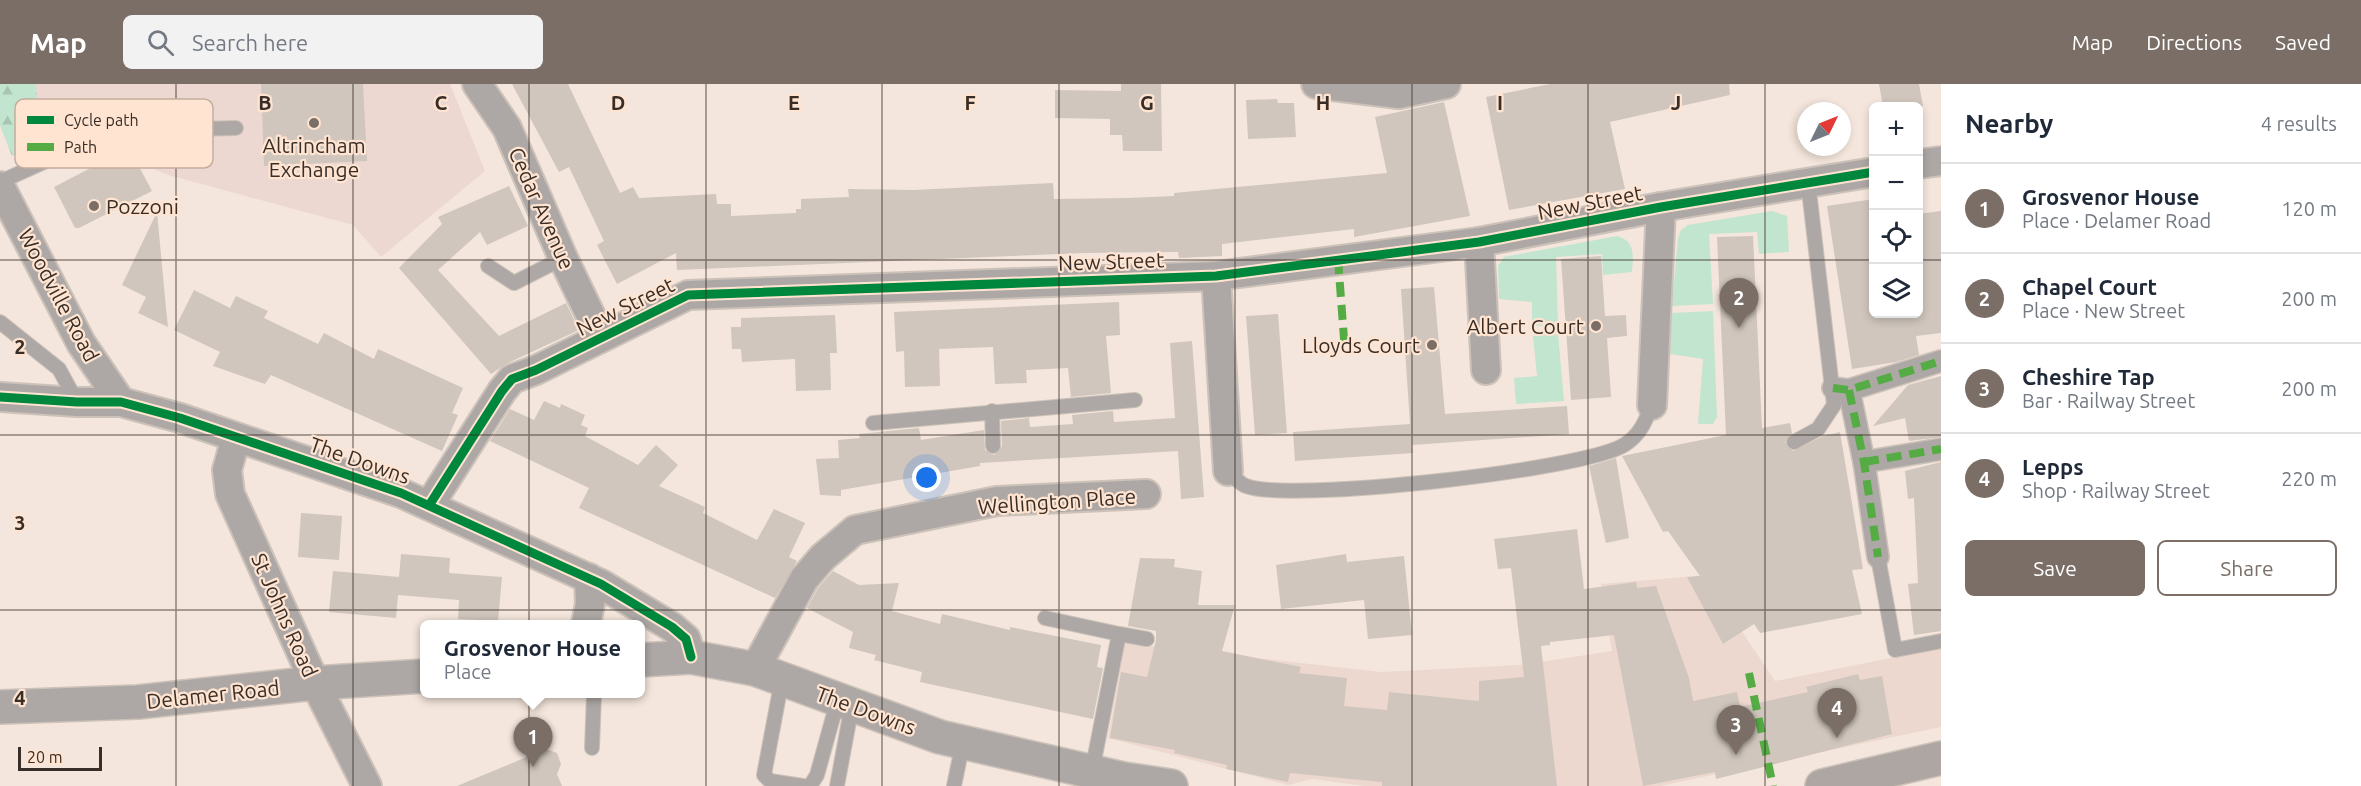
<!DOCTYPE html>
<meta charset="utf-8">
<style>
:root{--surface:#fff;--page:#f2f2f3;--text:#1f2937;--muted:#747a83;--line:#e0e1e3;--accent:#7a6e66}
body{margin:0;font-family:Ubuntu,sans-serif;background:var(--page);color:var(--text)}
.controls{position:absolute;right:18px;top:18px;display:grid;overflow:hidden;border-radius:9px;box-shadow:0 3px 9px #0003}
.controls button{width:54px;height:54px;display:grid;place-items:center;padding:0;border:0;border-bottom:2px solid var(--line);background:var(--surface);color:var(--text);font:30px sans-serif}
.compass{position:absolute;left:1797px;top:18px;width:54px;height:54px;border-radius:50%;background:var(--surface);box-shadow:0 3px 9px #0003;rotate:47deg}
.scale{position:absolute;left:18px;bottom:15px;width:84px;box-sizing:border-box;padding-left:6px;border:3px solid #382e27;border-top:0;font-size:16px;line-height:21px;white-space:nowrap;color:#382e27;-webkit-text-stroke:4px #ffe4d1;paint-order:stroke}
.you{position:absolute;left:927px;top:394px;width:21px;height:21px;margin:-15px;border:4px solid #fff;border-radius:50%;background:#1a73e8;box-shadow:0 0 0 9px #1a73e833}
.badge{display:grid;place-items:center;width:39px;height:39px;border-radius:50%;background:var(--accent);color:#fff;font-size:20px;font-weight:700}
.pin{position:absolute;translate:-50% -50px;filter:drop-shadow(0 2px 3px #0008)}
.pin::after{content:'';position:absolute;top:32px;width:21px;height:18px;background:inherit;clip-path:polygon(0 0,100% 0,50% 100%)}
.popup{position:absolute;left:420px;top:536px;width:225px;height:78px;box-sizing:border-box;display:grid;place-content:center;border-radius:9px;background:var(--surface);filter:drop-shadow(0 2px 4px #0005);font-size:20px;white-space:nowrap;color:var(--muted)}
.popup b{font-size:22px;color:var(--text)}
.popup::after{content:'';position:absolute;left:50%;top:100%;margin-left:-12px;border:12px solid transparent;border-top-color:var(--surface)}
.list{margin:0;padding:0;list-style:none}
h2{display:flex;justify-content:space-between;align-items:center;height:78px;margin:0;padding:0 24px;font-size:26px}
h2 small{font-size:20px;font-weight:400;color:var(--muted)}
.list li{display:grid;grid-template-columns:39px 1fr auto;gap:18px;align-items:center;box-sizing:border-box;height:90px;padding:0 24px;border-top:2px solid var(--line)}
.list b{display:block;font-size:22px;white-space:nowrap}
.list p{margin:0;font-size:20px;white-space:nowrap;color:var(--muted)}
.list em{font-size:20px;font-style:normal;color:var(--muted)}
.actions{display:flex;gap:12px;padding:18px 24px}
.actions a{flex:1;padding:14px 0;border:2px solid var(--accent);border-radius:9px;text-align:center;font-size:21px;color:var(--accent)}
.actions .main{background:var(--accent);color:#fff}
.icon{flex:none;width:33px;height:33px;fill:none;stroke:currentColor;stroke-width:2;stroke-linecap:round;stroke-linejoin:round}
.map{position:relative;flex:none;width:1941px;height:702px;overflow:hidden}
header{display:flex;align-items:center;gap:36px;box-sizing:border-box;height:84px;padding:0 30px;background:var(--accent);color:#fff}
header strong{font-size:28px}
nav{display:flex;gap:33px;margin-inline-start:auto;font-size:21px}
.search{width:420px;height:54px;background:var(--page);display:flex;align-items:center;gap:15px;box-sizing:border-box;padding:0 21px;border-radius:9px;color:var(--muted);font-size:22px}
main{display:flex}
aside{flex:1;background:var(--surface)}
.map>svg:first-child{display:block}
.commercial{fill:#ecd8ce}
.industrial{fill:#ecd8d1}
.green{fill:#c1e5ce}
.forest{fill:url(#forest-firs)}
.building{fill:#d0c6bd}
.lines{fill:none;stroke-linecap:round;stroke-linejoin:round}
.service-casing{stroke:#cdc2b9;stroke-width:16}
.pedestrian-casing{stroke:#cdc2b9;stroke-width:24}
.minor-casing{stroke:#cdc2b9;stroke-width:32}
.tertiary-casing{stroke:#cdc2b9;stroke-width:36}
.secondary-casing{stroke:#cdc2b9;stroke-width:36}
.service{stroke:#ada8a6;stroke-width:14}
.pedestrian{stroke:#ada8a6;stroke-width:21}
.minor{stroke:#ada8a6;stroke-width:28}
.tertiary{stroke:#ada8a6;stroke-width:33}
.secondary{stroke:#aea6a2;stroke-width:33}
.quiet{stroke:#55ab44;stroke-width:8;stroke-dasharray:15 8;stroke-linecap:butt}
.cycleway-casing{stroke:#ffe4d1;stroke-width:13}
.cycleway{stroke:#00873e;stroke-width:9}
.grid{fill:none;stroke:#382e27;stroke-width:1.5;stroke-opacity:0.55}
.poi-dot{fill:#7a6e66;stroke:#ffe4d1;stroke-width:2}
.labels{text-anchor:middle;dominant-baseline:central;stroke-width:4.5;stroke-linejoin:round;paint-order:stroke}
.poi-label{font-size:21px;fill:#382e27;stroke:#ffe4d1;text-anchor:end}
.street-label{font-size:21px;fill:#382e27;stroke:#ffe4d1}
.key{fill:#ffe4d1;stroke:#c3ad9e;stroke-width:1.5}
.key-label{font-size:16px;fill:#382e27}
.grid-label{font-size:20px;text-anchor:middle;font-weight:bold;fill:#382e27;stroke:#ffe4d1;stroke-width:4.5;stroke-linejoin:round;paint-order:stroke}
</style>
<header>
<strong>Map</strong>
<div class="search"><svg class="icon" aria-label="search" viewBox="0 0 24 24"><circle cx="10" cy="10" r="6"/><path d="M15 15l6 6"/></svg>Search here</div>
<nav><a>Map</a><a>Directions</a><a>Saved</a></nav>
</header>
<main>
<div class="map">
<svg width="1941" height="702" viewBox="0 0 1941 702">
<defs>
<pattern id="forest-firs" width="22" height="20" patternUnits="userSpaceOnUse" patternTransform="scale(1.5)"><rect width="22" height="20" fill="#c1e5ce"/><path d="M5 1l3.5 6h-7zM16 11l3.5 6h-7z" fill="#a7c5b1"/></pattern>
</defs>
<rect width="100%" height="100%" fill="#f4e6dc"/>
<polygon class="commercial" points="1708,491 1713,504 1775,597 1941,564 1941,643 1660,702 1365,702 1313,695 1288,701 1108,654 1125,559 1381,588 1520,581 1612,567 1601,500"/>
<polygon class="industrial" points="0,0 450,0 485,87 381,173 353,141 168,91 142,80 137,26 106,27 12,72 0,41"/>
<g class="green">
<polygon points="1772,127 1787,132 1789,168 1759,170 1757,148 1709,150 1713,220 1672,222 1678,154 1681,146 1688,141"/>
<path d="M1617,152c19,5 16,21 15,36l-29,3 -1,-21 -46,3 2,68 -26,1v-24l-33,-3 -1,-33 6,-9z"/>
<polygon points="1713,227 1717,333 1713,340 1698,340 1703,275 1670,270 1671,229"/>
<polygon points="1558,250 1564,317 1516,320 1514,294 1537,292 1533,252"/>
</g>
<polygon class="forest" points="0,0 36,0 37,22 57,51 12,72 0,41"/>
<g class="building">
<polygon points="261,0 363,0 367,77 264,82"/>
<polygon points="512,0 568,0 620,109 633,103 639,114 716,110 717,120 731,120 731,132 796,129 796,125 801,125 801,115 849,113 848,105 914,106 1053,99 1054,115 1128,114 1174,112 1174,109 1387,89 1375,33 1444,18 1470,132 1354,153 1354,145 1222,160 1222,172 1179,174 1178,168 1084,169 677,186 676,169 617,200 597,161 604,157 569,83 559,88"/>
<polygon points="1121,0 1161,0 1162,67 1123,67 1122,51 1110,51 1110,35 1055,34 1055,6 1121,7"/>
<polygon points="1550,0 1729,0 1730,11 1610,38 1625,105 1509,126 1486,13"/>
<polygon points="1879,0 1919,0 1923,22 1883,22"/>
<polygon points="1277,15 1278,19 1294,19 1296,53 1248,55 1246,16"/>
<polygon points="129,64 152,107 79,144 75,144 54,103"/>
<polygon points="509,102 528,142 487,161 480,148 438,186 499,252 566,219 579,246 506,280 491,290 399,184 442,140 438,133"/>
<polygon points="1874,115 1874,230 1918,230 1918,130 1941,127 1941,249 1916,252 1919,271 1896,278 1852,285 1827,122"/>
<polygon points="157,128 166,224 168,243 138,229 146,213 122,201"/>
<polygon points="1753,152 1762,344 1790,339 1792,349 1785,358 1793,367 1823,352 1840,348 1863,485 1852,486 1862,530 1760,549 1754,540 1723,560 1687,493 1700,492 1668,447 1663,448 1622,372 1726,351 1717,153"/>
<polygon points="1601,172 1605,232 1626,231 1627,252 1607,254 1611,313 1571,316 1561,175"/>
<polygon points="1434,203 1445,330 1567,322 1569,350 1412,361 1413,369 1295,377 1293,348 1410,340 1401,205"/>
<polygon points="194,206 230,224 236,212 268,227 264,234 318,260 324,249 374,275 378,265 463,304 452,329 458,331 442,367 271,291 265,300 213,282 220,268 174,246"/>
<polygon points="1119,218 1120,251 1106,252 1111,309 1071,313 1068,284 1026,286 1027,299 995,300 993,263 939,265 940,302 905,303 904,267 896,268 894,228"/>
<polygon points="1278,230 1287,349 1255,351 1246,232"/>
<polygon points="835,231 837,269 830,269 831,306 796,307 795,275 742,278 741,265 732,265 731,243 741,243 741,234"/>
<polygon points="1192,257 1204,413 1181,415 1178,367 980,379 980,382 841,406 841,412 820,411 816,375 839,374 838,356 860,354 859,350 919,344 921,356 984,346 985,366 994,371 1002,362 1001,337 1029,334 1030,343 1073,340 1072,331 1113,327 1114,338 1175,334 1170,259"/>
<polygon points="1941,292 1941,353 1909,357 1905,334 1873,342 1908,301"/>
<polygon points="544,317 560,324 561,320 585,331 581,341 588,344 585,352 638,381 656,361 678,381 659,402 705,423 703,429 757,456 774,425 805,439 789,473 797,477 775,514 579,424 589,404 490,357 510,325 534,336"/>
<polygon points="1616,374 1629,454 1606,459 1589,382"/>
<polygon points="1941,378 1941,547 1914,551 1908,500 1918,499 1914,414 1908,415 1905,387"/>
<polygon points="301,429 342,432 339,476 298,473"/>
<polygon points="1577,445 1584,505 1636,498 1637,504 1656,502 1689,594 1693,617 1737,608 1740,623 1808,608 1806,603 1858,590 1860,596 1882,592 1892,650 1716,695 1715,688 1643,702 1614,551 1550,558 1550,561 1541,562 1557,702 1382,702 1382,698 1290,689 1288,698 1226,685 1227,681 1174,669 1175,666 1110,654 1121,588 1147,593 1156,556 1156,547 1128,542 1140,474 1175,475 1174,483 1202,487 1198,521 1235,521 1222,567 1301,583 1299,589 1347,594 1344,622 1387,626 1389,608 1479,617 1479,597 1524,593 1511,484 1498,485 1494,455"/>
<polygon points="401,470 450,474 449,489 502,493 498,537 458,535 459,516 398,511 396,534 329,528 333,487 399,493"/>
<polygon points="1346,470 1347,478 1404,472 1412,551 1368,555 1364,516 1281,525 1276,481"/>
<polygon points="833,487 859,501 899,499 892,527 940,540 942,530 1010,546 1010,543 1101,561 1097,583 1103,584 1093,635 920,598 922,588 874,576 876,571 849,564 853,548 807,524 818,504"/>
<polygon points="546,665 557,669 561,680 557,690 562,702 457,702"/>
</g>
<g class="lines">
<defs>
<g id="service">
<polyline points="0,98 112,47 236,44"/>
<polyline points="488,182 514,199 563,174"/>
<polyline points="0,238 59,285 77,318"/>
<polyline points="992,327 993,362"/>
<polyline points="873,339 1135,316"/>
<polyline points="1794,358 1818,345 1834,321 1808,98"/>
<path d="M1228,387c5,5 12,13 18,15 43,17 338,-16 378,-41 16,-10 21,-23 28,-40"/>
<polyline points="1878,473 1895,566 1941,557"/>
<polyline points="1045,534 1119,550 1092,687"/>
<polyline points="1119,550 1147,555"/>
<polyline points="782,595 764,691 770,697 803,702"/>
<polyline points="592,664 594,610"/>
<polyline points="810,702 817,691 838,615"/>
<polyline points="837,702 852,621"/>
<polyline points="954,702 963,658"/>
</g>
<g id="pedestrian">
<polyline points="1833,304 1849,306 1941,277"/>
<polyline points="1849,306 1864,378 1878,473"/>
<polyline points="1864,378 1941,365"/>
</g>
<g id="minor">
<polyline points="477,0 507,44 563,174 601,253"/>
<polyline points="1316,0 1399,10 1446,0"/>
<polyline points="1918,80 1941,77"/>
<polyline points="0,102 81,259 121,318"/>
<polyline points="1479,158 1486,286"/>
<polyline points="1216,192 1228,387"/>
<polyline points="0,313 77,318 121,318 180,334 401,409 601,500 672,543 686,555 691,573"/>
<polyline points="1652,321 1661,123"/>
<polyline points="236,354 227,386 230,410 315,599 367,702"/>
<polyline points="430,420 502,307 512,295 536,286 688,211 1216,192 1479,158 1661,123 1874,88"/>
<polyline points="586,540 590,520 589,494"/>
<polyline points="755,585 804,495 823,473 855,446 997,417 1146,410"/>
</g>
<g id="tertiary">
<polyline points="641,576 691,573 755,585 940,653 1124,695 1171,702"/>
<polyline points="0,623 138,618 315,599 425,592"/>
</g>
<polyline id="secondary" points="1822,702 1941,674"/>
</defs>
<use href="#service" class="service-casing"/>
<use href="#pedestrian" class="pedestrian-casing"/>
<use href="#minor" class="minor-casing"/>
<use href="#tertiary" class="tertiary-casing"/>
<use href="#secondary" class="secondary-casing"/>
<use href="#service" class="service"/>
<use href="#pedestrian" class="pedestrian"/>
<use href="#minor" class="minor"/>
<use href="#tertiary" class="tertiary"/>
<use href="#secondary" class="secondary"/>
<g class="quiet">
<polyline points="1338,175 1345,268"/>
<polyline points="1833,304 1849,306 1941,277"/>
<polyline points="1849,306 1864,378 1878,473"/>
<polyline points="1864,378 1941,365"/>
<polyline points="1749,589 1773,702"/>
</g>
<defs>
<g id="cycleway">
<polyline points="0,313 77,318 121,318 180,334 401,409 601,500 672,543 686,555 691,573"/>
<polyline points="430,420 502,307 512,295 536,286 688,211 1216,192 1479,158 1661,123 1874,88"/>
</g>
</defs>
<use href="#cycleway" class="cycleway-casing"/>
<use href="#cycleway" class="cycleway"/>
</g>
<path class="grid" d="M176,0v702M353,0v702M529,0v702M706,0v702M882,0v702M1059,0v702M1235,0v702M1412,0v702M1588,0v702M1765,0v702M0,176h1874M1918,176h23M0,351h1941M0,526h1941"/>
<g class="poi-dot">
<circle cx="314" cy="39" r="6"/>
<circle cx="94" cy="122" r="6"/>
<circle cx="1596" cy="242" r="6"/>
<circle cx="1432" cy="261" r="6"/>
</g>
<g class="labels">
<g class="poi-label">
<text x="314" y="61" text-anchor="middle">Altrincham<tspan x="314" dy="24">Exchange</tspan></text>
<text x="106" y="122" text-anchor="start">Pozzoni</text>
<text x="1584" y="242">Albert Court</text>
<text x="1420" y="261">Lloyds Court</text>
</g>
<g class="street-label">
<text transform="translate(1590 118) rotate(-11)">New Street</text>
<text transform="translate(542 124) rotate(66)">Cedar Avenue</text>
<text transform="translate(1111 177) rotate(-2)">New Street</text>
<text transform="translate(59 211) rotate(62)">Woodville Road</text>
<text transform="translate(625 222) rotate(-26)">New Street</text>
<text transform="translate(360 376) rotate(19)">The Downs</text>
<text transform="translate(1057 417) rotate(-4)">Wellington Place</text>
<text transform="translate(285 531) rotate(66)">St Johns Road</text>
<text transform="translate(213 610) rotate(-6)">Delamer Road</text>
<text transform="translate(866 626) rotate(20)">The Downs</text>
</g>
</g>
<rect x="15" y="15" width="198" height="69" rx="9" class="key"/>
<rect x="27" y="32" width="27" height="8" fill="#00873e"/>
<rect x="27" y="59" width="27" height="8" fill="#55ab44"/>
<g class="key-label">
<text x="64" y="42">Cycle path</text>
<text x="64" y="69">Path</text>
</g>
<g class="grid-label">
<text x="265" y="26">B</text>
<text x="441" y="26">C</text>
<text x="618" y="26">D</text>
<text x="794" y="26">E</text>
<text x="970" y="26">F</text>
<text x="1147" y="26">G</text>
<text x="1323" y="26">H</text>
<text x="1500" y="26">I</text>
<text x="1676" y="26">J</text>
<text x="20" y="270">2</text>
<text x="20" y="446">3</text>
<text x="20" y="621">4</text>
</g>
</svg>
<div class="controls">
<button>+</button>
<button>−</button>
<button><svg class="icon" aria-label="locate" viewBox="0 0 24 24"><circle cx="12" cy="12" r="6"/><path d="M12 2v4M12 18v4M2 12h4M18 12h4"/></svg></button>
<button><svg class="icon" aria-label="layers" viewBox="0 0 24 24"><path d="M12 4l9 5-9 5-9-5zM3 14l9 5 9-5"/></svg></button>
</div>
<svg class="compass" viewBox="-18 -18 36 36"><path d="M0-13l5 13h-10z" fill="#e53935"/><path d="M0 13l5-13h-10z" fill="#747a83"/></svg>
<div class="scale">20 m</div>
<div class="you"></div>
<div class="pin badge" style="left:533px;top:683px">1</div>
<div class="popup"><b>Grosvenor House</b>Place</div>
<div class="pin badge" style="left:1739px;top:244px">2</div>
<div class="pin badge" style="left:1736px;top:671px">3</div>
<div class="pin badge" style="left:1837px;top:654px">4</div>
</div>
<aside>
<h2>Nearby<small>4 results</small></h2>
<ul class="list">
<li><span class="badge">1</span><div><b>Grosvenor House</b><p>Place · Delamer Road</p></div><em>120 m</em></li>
<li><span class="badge">2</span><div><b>Chapel Court</b><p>Place · New Street</p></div><em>200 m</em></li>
<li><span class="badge">3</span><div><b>Cheshire Tap</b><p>Bar · Railway Street</p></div><em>200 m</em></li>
<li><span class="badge">4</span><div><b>Lepps</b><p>Shop · Railway Street</p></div><em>220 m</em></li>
</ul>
<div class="actions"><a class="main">Save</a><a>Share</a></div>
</aside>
</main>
